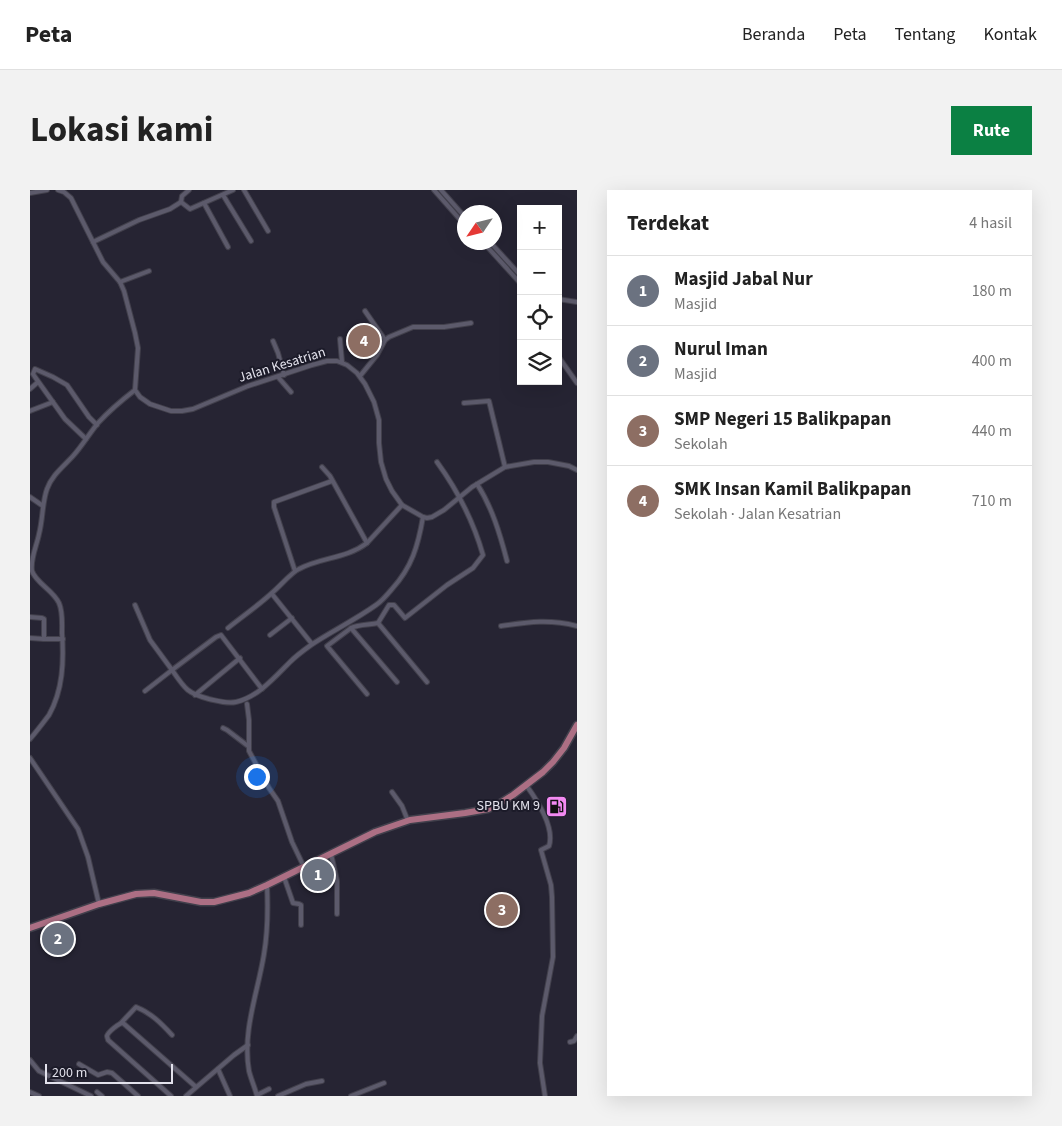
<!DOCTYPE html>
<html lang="id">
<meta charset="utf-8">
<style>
:root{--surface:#fff;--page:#f2f2f2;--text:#222;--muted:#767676;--line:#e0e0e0;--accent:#0b8043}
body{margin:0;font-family:"Source Sans 3",sans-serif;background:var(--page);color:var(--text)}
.controls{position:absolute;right:15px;top:15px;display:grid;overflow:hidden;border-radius:0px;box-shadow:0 5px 20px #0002}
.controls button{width:45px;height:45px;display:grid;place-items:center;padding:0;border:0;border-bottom:1px solid var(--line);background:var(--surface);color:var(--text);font:25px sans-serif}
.compass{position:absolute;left:427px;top:15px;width:45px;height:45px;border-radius:50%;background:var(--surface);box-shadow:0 5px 20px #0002;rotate:235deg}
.scale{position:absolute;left:15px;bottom:12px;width:128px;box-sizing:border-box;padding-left:5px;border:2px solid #e3e2ec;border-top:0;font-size:14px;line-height:18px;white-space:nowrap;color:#e3e2ec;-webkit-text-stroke:4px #1c1b29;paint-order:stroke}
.you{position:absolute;left:226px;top:586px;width:18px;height:18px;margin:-12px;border:4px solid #fff;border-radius:50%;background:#1a73e8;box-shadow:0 0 0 8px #1a73e833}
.badge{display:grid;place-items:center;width:32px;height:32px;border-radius:50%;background:var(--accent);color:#fff;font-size:16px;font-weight:700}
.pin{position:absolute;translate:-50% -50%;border:2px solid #fff;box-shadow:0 1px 5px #0006}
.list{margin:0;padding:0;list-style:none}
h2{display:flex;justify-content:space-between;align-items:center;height:65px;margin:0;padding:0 20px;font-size:21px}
h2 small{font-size:16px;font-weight:400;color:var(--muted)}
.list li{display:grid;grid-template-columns:32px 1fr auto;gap:15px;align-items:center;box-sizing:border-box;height:70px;padding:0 20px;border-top:1px solid var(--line)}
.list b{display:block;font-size:19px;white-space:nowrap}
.list p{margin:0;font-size:16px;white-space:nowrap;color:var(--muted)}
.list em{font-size:16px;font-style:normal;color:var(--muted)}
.icon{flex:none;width:28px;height:28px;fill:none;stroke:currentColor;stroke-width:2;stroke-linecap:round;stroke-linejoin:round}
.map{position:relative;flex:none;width:547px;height:906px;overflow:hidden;border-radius:0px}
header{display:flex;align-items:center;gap:30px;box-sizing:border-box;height:70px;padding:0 25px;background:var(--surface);border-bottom:1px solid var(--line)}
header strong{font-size:24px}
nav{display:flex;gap:28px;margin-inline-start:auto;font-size:18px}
.intro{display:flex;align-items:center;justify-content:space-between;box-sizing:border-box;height:120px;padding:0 30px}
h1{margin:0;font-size:35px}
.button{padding:12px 22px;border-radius:0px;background:var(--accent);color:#fff;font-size:18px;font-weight:700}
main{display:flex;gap:30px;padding:0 30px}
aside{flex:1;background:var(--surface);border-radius:0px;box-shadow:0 5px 20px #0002}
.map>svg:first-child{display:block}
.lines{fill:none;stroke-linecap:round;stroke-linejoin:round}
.minor-casing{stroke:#42404c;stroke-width:6}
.trunk-casing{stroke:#42404c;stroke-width:9}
.minor{stroke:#5c5a6b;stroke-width:4}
.trunk{stroke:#ac6f84;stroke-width:6}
.labels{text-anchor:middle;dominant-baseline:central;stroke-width:4;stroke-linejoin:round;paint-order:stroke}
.street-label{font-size:14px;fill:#e3e2ec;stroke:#1c1b29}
.poi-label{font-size:14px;fill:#e3e2ec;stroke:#1c1b29;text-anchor:end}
</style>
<header>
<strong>Peta</strong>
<nav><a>Beranda</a><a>Peta</a><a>Tentang</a><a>Kontak</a></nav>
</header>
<div class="intro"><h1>Lokasi kami</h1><a class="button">Rute</a></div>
<main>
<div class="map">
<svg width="547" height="906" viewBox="0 0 547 906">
<rect width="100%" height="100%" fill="#262433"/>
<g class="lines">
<defs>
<g id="minor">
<polyline points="28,0 34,2 41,8 73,72 90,92 94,101 105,143 108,158 105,200 110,207 120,214 141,221 152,221 163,219 218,196 282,175 297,171 307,171 317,175 327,183 335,194 344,212 349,230 349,253 351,272 356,289 362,301 372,315 393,327 397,328 402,327 414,320 442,297 475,277 504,272 518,272 539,276 547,280"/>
<polyline points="214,0 238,41"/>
<polyline points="404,0 434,34"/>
<polyline points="411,0 434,26"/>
<polyline points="0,3 17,0"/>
<polyline points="193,5 221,51"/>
<polyline points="151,12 152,6 159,0"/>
<polyline points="174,13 198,57"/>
<polyline points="63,52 109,30 140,19 151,12 160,19 203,0"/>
<polyline points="453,52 491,94"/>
<polyline points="460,52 491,86"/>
<polyline points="90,92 119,81"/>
<polyline points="528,109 547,112"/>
<polyline points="310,149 312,172"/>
<polyline points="355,150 359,147 383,137 414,137 441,133"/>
<polyline points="243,151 248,163 254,185"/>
<polyline points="528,166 547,193"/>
<polyline points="330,186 347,165 355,150 335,121"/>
<polyline points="248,187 261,202"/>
<polyline points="0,199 8,192"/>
<polyline points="434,213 459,211 475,277"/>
<polyline points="0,221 23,212"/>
<polyline points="56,249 35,229 5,187 3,184 5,179 23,187 37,195 59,227 67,235"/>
<polyline points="292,277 300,286 337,353"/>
<path d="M447,294c15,23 23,50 30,77"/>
<polyline points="0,307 13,316"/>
<polyline points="265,381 244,317 244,312 302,291"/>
<polyline points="242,404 282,454"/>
<polyline points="105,415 120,450 142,480 115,501"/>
<polyline points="0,427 12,428 14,429 14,449 33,449"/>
<polyline points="348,433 397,492"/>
<path d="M471,436c28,-4 48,-7 76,0"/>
<path d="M198,438c15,-12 31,-23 45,-36 7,-6 19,-20 26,-23 22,-12 47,-10 68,-26l35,-38"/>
<polyline points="321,438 297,456 337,504"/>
<polyline points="240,445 262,428"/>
<polyline points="0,448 14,449"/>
<path d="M367,492l-46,-54c8,-4 18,-3 27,-5l11,-18h5l11,13 42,-33 26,-17 10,-13c-10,-35 -25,-64 -46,-93"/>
<path d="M232,499l-41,-54 -5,2 -44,33c13,19 15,23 37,29 9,2 18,5 27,3 22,-5 39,-25 54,-40 6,-6 14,-12 21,-17 21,-14 44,-25 65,-40 6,-4 11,-10 16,-16 20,-22 26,-43 31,-72"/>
<polyline points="165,505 210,468"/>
<polyline points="217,514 219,530 219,561 239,598 248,611 262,652 274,677"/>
<polyline points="193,538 197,540 218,556"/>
<path d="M0,549c7,-8 13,-16 19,-24 14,-25 15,-54 13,-82 0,-10 1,-21 -3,-30 -6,-13 -23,-20 -27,-32 -2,-12 5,-26 7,-37 4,-15 3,-31 8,-45 5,-14 16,-22 26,-33 9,-10 16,-22 25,-33 11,-12 24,-23 37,-33"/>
<polyline points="0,568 48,639 58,667 69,714"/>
<path d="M496,595c11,15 29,42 23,61l-8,4 10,35 1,12 1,60 -11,59 -2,47 5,33"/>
<polyline points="362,602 372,616 378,631"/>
<polyline points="301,664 307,691 307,724"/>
<polyline points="254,687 263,713 269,714 271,715 271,735"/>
<path d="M91,833l15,-16c15,6 25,16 36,28"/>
<polyline points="540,852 544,851 547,846"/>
<polyline points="0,870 9,881 61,906"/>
<polyline points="49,874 68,885 77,882 82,883 108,906"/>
<polyline points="188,879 200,906"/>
<polyline points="0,902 9,906"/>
<polyline points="67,902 72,906"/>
<polyline points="227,905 239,899"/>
<path d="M141,906l-63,-56c0,-1 -1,-3 -1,-4 1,-4 12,-13 16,-13l73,64"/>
<polyline points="156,906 204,865 218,855"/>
<path d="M227,906c-2,-8 -6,-17 -8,-25 -7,-40 9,-79 15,-117 4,-23 4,-46 3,-69"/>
<polyline points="248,906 276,894 292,891"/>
<polyline points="321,906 354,893"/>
</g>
<polyline id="trunk" points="0,738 69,714 106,704 124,703 171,712 184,712 219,703 237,695 345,642 380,630 435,623 458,619 467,615 483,605 513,582 523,572 534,558 547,535"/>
</defs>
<use href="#minor" class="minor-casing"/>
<use href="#trunk" class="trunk-casing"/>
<use href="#minor" class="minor"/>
<use href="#trunk" class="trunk"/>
</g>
<defs>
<symbol id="fuel-square" viewBox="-11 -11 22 22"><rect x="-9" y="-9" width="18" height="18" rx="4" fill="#f38af2" stroke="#1c1b29"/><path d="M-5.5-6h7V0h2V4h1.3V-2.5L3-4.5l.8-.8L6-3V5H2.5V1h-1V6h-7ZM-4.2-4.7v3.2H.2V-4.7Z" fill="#111"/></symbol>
</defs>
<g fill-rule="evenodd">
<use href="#fuel-square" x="514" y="604" width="25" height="25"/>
</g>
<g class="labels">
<g class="street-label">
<text transform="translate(252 175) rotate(-17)">Jalan Kesatrian</text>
</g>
<g class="poi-label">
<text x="510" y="616">SPBU KM 9</text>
</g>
</g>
</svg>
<div class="controls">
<button>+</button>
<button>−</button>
<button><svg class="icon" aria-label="locate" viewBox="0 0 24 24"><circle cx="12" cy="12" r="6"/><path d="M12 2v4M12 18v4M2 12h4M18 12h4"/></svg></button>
<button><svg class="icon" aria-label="layers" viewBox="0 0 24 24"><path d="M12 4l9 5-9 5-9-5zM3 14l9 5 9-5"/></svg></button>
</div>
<svg class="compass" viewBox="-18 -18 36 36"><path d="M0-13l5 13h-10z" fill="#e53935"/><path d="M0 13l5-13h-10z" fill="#767676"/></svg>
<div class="scale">200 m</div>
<div class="you"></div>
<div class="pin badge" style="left:288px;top:685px;background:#6b7280">1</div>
<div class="pin badge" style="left:28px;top:749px;background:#6b7280">2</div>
<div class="pin badge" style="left:472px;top:720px;background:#8d6e63">3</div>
<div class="pin badge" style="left:334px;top:151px;background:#8d6e63">4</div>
</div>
<aside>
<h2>Terdekat<small>4 hasil</small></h2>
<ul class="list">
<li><span class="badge" style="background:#6b7280">1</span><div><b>Masjid Jabal Nur</b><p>Masjid</p></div><em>180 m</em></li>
<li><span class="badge" style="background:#6b7280">2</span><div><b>Nurul Iman</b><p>Masjid</p></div><em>400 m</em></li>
<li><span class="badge" style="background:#8d6e63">3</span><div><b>SMP Negeri 15 Balikpapan</b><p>Sekolah</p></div><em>440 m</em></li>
<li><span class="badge" style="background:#8d6e63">4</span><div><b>SMK Insan Kamil Balikpapan</b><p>Sekolah · Jalan Kesatrian</p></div><em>710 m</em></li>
</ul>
</aside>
</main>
